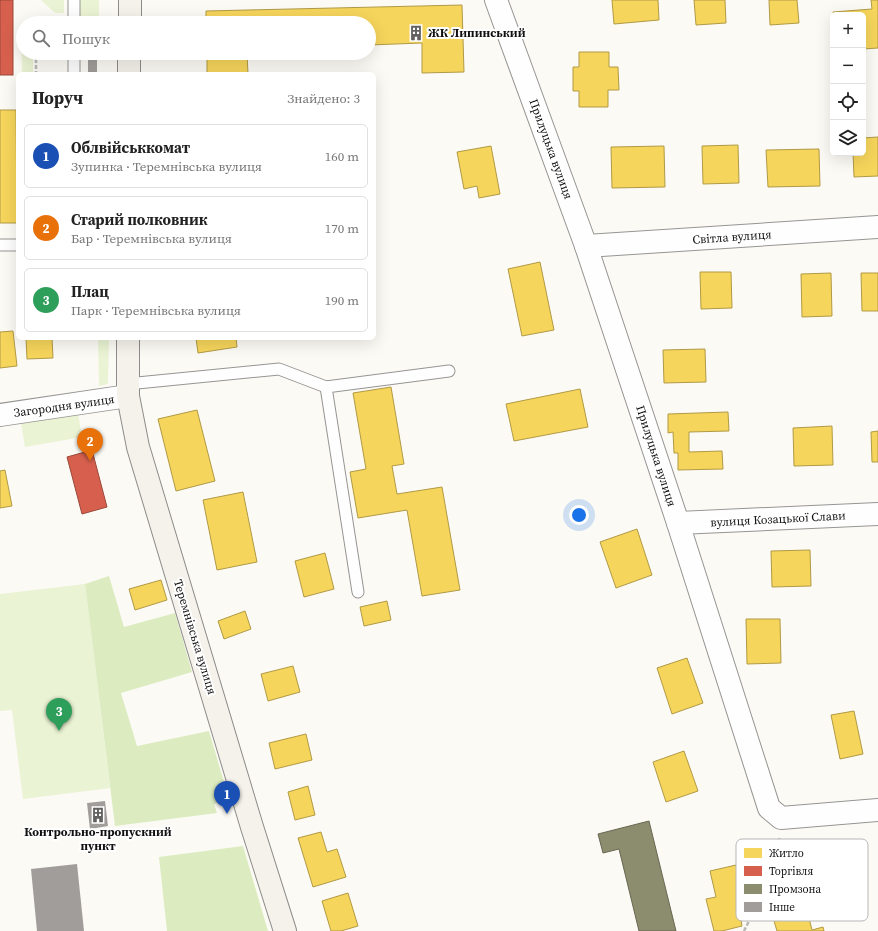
<!DOCTYPE html>
<html lang="uk">
<meta charset="utf-8">
<style>
:root{--surface:#fff;--page:#f6f6f6;--text:#222;--muted:#767676;--line:#e0e0e0;--accent:#0b8043}
body{margin:0;font-family:"Source Serif 4",serif;background:var(--page);color:var(--text)}
.controls{position:absolute;right:12px;top:12px;display:grid;overflow:hidden;border-radius:6px;box-shadow:0 4px 16px #0002}
.controls button{width:36px;height:36px;display:grid;place-items:center;padding:0;border:0;border-bottom:1px solid var(--line);background:var(--surface);color:var(--text);font:20px sans-serif}
.you{position:absolute;left:579px;top:515px;width:14px;height:14px;margin:-10px;border:3px solid #fff;border-radius:50%;background:#1a73e8;box-shadow:0 0 0 6px #1a73e833}
.badge{display:grid;place-items:center;width:26px;height:26px;border-radius:50%;background:var(--accent);color:#fff;font-size:13px;font-weight:700}
.pin{position:absolute;translate:-50% -33px;filter:drop-shadow(0 1px 2px #0008)}
.pin::after{content:'';position:absolute;top:21px;width:14px;height:12px;background:inherit;clip-path:polygon(0 0,100% 0,50% 100%)}
.list{margin:0;padding:0;list-style:none}
h2{display:flex;justify-content:space-between;align-items:center;height:52px;margin:0;padding:0 16px;font-size:17px}
h2 small{font-size:13px;font-weight:400;color:var(--muted)}
.list li{display:grid;grid-template-columns:26px 1fr auto;gap:12px;align-items:center;box-sizing:border-box;height:64px;margin:0 8px 8px;padding:0 8px;border:1px solid var(--line);border-radius:6px}
.list b{display:block;font-size:15px;white-space:nowrap}
.list p{margin:0;font-size:13px;white-space:nowrap;color:var(--muted)}
.list em{font-size:13px;font-style:normal;color:var(--muted)}
.icon{flex:none;width:22px;height:22px;fill:none;stroke:currentColor;stroke-width:2;stroke-linecap:round;stroke-linejoin:round}
.map{position:relative;flex:none;width:878px;height:931px;overflow:hidden}
.search{position:absolute;background:var(--surface);box-shadow:0 4px 16px #0002;left:16px;top:16px;width:360px;height:44px;display:flex;align-items:center;gap:10px;box-sizing:border-box;padding:0 14px;border-radius:22px;color:var(--muted);font-size:15px}
.panel{position:absolute;background:var(--surface);box-shadow:0 4px 16px #0002;left:16px;top:72px;width:360px;height:268px;border-radius:6px}
.map>svg:first-child{display:block}
.green{fill:#eaf3d3}
.forest{fill:#dcecc0}
.homes{fill:#f6d55c;stroke:#b19a45}
.shops{fill:#d6604d;stroke:#9b483b}
.industry{fill:#8c8c6e;stroke:#676752}
.building{fill:#a09d9a}
.lines{fill:none;stroke-linecap:round;stroke-linejoin:round}
.lane-casing{stroke:#969593;stroke-width:13}
.street-casing{stroke:#969593;stroke-width:24}
.secondary-casing{stroke:#8d8c8a;stroke-width:24}
.path{stroke:#b9b9b8;stroke-width:2.5;stroke-dasharray:4 2;stroke-linecap:butt}
.lane{stroke:#fffefe;stroke-width:11}
.street{stroke:#fffefe;stroke-width:22}
.secondary{stroke:#f5f2eb;stroke-width:22}
.labels{text-anchor:middle;dominant-baseline:central;stroke-width:4;stroke-linejoin:round;paint-order:stroke}
.poi-label{font-size:12px;font-weight:bold;fill:#101010;stroke:#fff;text-anchor:start}
.street-label{font-size:12px;fill:#101010;stroke:#fff}
.key{fill:#fff;stroke:#b7b7b7;stroke-width:1}
.key-label{font-size:11px;fill:#101010}
</style>
<div class="map">
<svg width="878" height="931" viewBox="0 0 878 931">
<rect width="100%" height="100%" fill="#fcfaf5"/>
<g class="green">
<polygon points="41,0 64,0 64,13 55,13"/>
<rect x="78" y="0" width="21" height="23"/>
<polygon points="21,27 23,27 23,53 33,53 33,74 22,74"/>
<polygon points="98,338 109,338 108,384 99,386"/>
<polygon points="78,413 82,437 25,447 21,423"/>
<polygon points="85,584 110,788 23,799 12,710 0,711 0,594"/>
</g>
<g class="forest">
<polygon points="109,576 124,627 175,613 192,672 121,693 137,746 209,731 229,799 214,804 217,813 115,826 85,584"/>
<polygon points="243,846 268,931 167,931 159,857"/>
</g>
<g class="homes">
<polygon points="612,0 658,0 659,20 614,24"/>
<polygon points="694,0 725,0 726,23 696,25"/>
<polygon points="769,0 797,0 799,23 770,25"/>
<polygon points="871,0 878,0 878,48 863,49 863,15 834,15 833,12 872,9"/>
<polygon points="462,5 464,72 422,73 422,43 369,45 369,23 206,23 206,11"/>
<polygon points="579,52 609,52 609,67 618,67 619,90 608,90 608,107 579,107 579,91 573,91 573,67 579,67"/>
<polygon points="207,53 247,53 248,74 207,74"/>
<polygon points="0,110 16,110 17,223 0,223"/>
<polygon points="878,137 878,176 854,177 853,153 863,153 863,138"/>
<polygon points="738,145 739,183 703,184 702,146"/>
<polygon points="491,146 500,194 479,198 477,186 464,189 457,152"/>
<polygon points="664,146 665,187 612,188 611,147"/>
<polygon points="819,149 820,186 768,187 766,150"/>
<polygon points="540,262 554,330 522,336 508,269"/>
<polygon points="700,272 731,272 732,308 701,309"/>
<polygon points="831,273 832,316 802,317 801,274"/>
<polygon points="861,273 878,273 878,311 862,311"/>
<polygon points="13,331 17,366 0,368 0,332"/>
<polygon points="26,338 52,338 53,358 27,359"/>
<polygon points="196,338 236,338 237,347 198,353"/>
<polygon points="705,349 706,382 664,383 663,350"/>
<polygon points="391,387 404,464 392,466 397,494 442,487 460,590 422,596 407,510 358,518 350,472 366,469 353,393"/>
<polygon points="580,389 588,427 514,441 506,404"/>
<polygon points="197,410 215,481 176,491 158,419"/>
<polygon points="728,412 729,431 689,432 689,452 722,451 723,469 678,470 678,453 674,453 673,432 668,433 668,414"/>
<polygon points="832,426 833,465 794,466 793,428"/>
<polygon points="878,431 878,462 872,462 871,432"/>
<polygon points="5,470 12,506 0,508 0,471"/>
<polygon points="243,492 257,562 217,570 203,500"/>
<polygon points="637,529 652,575 616,588 600,542"/>
<polygon points="810,550 811,586 772,587 771,551"/>
<polygon points="325,553 334,589 304,597 295,561"/>
<polygon points="161,580 167,600 135,610 129,589"/>
<polygon points="387,601 391,620 364,626 360,607"/>
<polygon points="245,611 251,629 224,639 218,621"/>
<polygon points="746,619 780,619 781,663 747,664"/>
<polygon points="687,658 703,703 672,714 657,668"/>
<polygon points="293,666 300,692 268,701 261,674"/>
<polygon points="854,711 863,754 840,759 831,715"/>
<polygon points="306,734 312,760 275,769 269,743"/>
<polygon points="684,751 698,791 666,802 653,762"/>
<polygon points="308,786 315,815 295,820 288,792"/>
<polygon points="321,832 327,852 337,849 346,877 313,887 298,838"/>
<polygon points="736,865 739,876 765,870 774,905 740,914 742,926 722,931 714,931 706,899 716,897 710,871"/>
<polygon points="348,893 358,926 341,931 331,931 322,901"/>
<polygon points="805,902 812,930 823,927 824,931 777,931 771,911"/>
</g>
<g class="shops">
<rect x="0" y="0" width="13" height="75"/>
<polygon points="92,450 107,507 82,514 67,457"/>
</g>
<polygon class="industry" points="649,821 676,931 639,931 619,849 603,853 598,834"/>
<g class="building">
<rect x="88" y="53" width="9" height="21"/>
<polygon points="105,801 108,826 90,829 87,803"/>
<polygon points="77,864 84,931 37,931 31,869"/>
</g>
<g class="lines">
<defs>
<g id="lane">
<polyline points="74,23 74,0"/>
<polyline points="74,53 74,74"/>
<polyline points="0,245 18,245"/>
<polyline points="127,384 279,369 326,387 449,371"/>
<polyline points="326,387 358,592"/>
</g>
<g id="street">
<polyline points="496,0 586,246 678,523 769,808 781,818 878,810"/>
<polyline points="586,246 878,227"/>
<polyline points="0,415 128,396"/>
<polyline points="678,523 878,514"/>
</g>
<g id="secondary">
<polyline points="130,23 130,0"/>
<polyline points="129,74 129,53"/>
<polyline points="128,338 128,396 138,447 252,827 285,931"/>
</g>
</defs>
<use href="#lane" class="lane-casing"/>
<use href="#street" class="street-casing"/>
<use href="#secondary" class="secondary-casing"/>
<g class="path">
<polyline points="36,23 36,18 58,18"/>
<polyline points="36,53 36,74"/>
<polyline points="744,931 753,913 786,905 784,870 779,838"/>
</g>
<use href="#lane" class="lane"/>
<use href="#street" class="street"/>
<use href="#secondary" class="secondary"/>
</g>
<defs>
<symbol id="building-bare" viewBox="-9 -9 18 18"><path d="M-4-6H4V6H1V3H-1V6H-4ZM-2.5-4.3h1.7v1.8h-1.7ZM.8-4.3h1.7v1.8H.8ZM-2.5-1h1.7V.8h-1.7ZM.8-1h1.7V.8H.8Z" fill="#636260" stroke="#fff" stroke-width="2.5" paint-order="stroke"/></symbol>
</defs>
<g fill-rule="evenodd">
<use href="#building-bare" x="405" y="22" width="22" height="22"/>
<use href="#building-bare" x="87" y="804" width="22" height="22"/>
</g>
<g class="labels">
<g class="poi-label">
<text x="428" y="33">ЖК Липинський</text>
<text x="98" y="832" text-anchor="middle">Контрольно-пропускний<tspan x="98" dy="14">пункт</tspan></text>
</g>
<g class="street-label">
<text transform="translate(551 149) rotate(70)">Прилуцька вулиця</text>
<text transform="translate(732 237) rotate(-4)">Світла вулиця</text>
<text transform="translate(64 406) rotate(-8)">Загородня вулиця</text>
<text transform="translate(656 456) rotate(72)">Прилуцька вулиця</text>
<text transform="translate(778 519) rotate(-3)">вулиця Козацької Слави</text>
<text transform="translate(195 637) rotate(73)">Теремнівська вулиця</text>
</g>
</g>
<rect x="736" y="839" width="132" height="82" rx="6" class="key"/>
<rect x="744" y="848" width="18" height="10" fill="#f6d55c"/>
<rect x="744" y="866" width="18" height="10" fill="#d6604d"/>
<rect x="744" y="884" width="18" height="10" fill="#8c8c6e"/>
<rect x="744" y="902" width="18" height="10" fill="#a09d9a"/>
<g class="key-label">
<text x="769" y="857">Житло</text>
<text x="769" y="875">Торгівля</text>
<text x="769" y="893">Промзона</text>
<text x="769" y="911">Інше</text>
</g>
</svg>
<div class="controls">
<button>+</button>
<button>−</button>
<button><svg class="icon" aria-label="locate" viewBox="0 0 24 24"><circle cx="12" cy="12" r="6"/><path d="M12 2v4M12 18v4M2 12h4M18 12h4"/></svg></button>
<button><svg class="icon" aria-label="layers" viewBox="0 0 24 24"><path d="M12 4l9 5-9 5-9-5zM3 14l9 5 9-5"/></svg></button>
</div>
<div class="you"></div>
<div class="pin badge" style="left:227px;top:814px;background:#1a4fb4">1</div>
<div class="pin badge" style="left:90px;top:461px;background:#e8710a">2</div>
<div class="pin badge" style="left:59px;top:731px;background:#2e9e5b">3</div>
<div class="search"><svg class="icon" aria-label="search" viewBox="0 0 24 24"><circle cx="10" cy="10" r="6"/><path d="M15 15l6 6"/></svg>Пошук</div>
<section class="panel">
<h2>Поруч<small>Знайдено: 3</small></h2>
<ul class="list">
<li><span class="badge" style="background:#1a4fb4">1</span><div><b>Облвійськкомат</b><p>Зупинка · Теремнівська вулиця</p></div><em>160 m</em></li>
<li><span class="badge" style="background:#e8710a">2</span><div><b>Старий полковник</b><p>Бар · Теремнівська вулиця</p></div><em>170 m</em></li>
<li><span class="badge" style="background:#2e9e5b">3</span><div><b>Плац</b><p>Парк · Теремнівська вулиця</p></div><em>190 m</em></li>
</ul>
</section>
</div>
